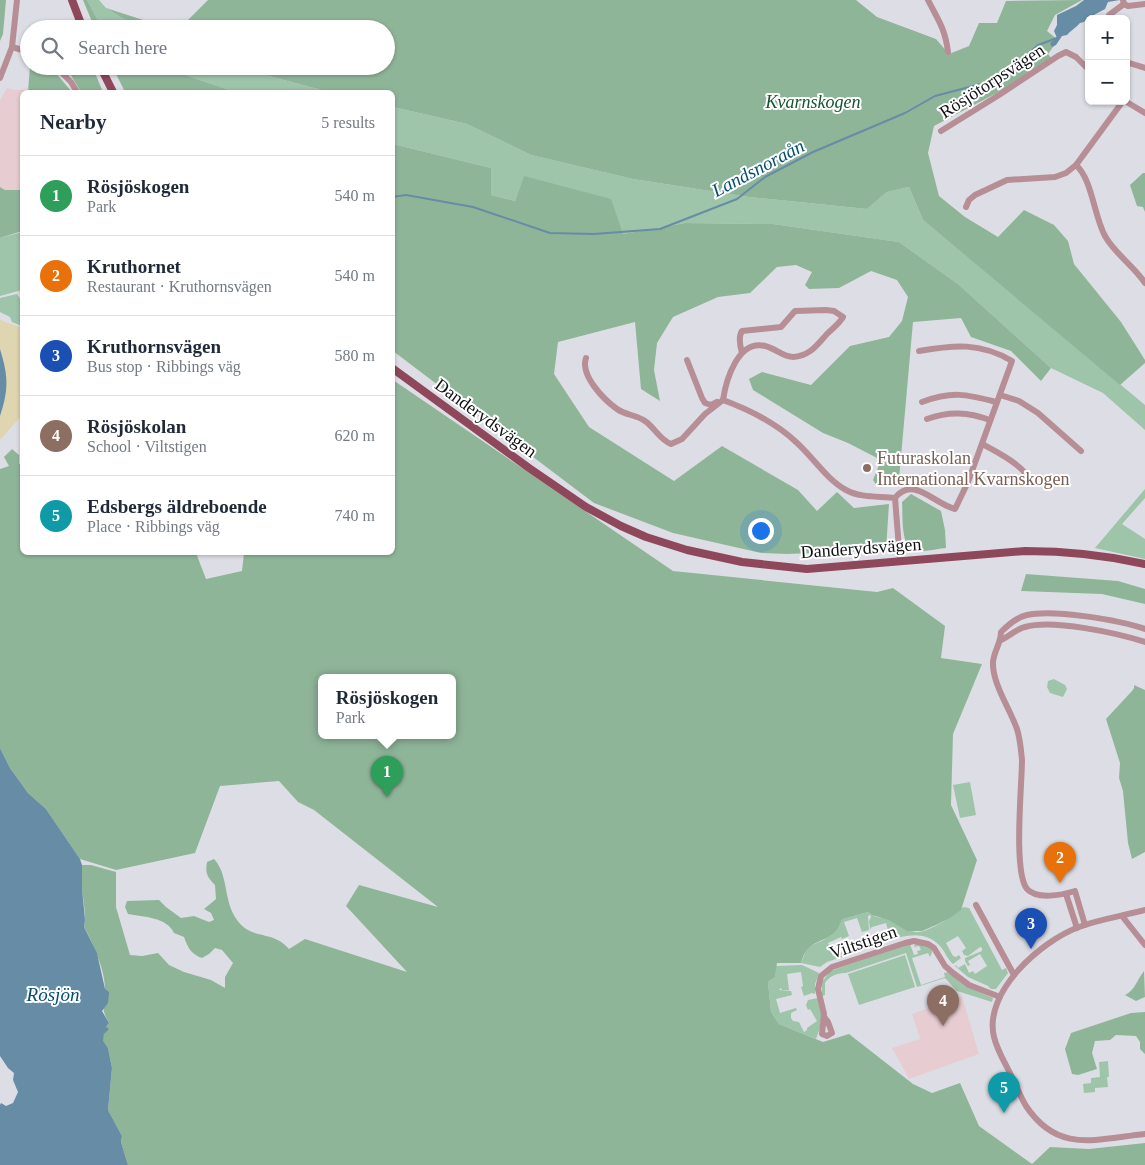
<!DOCTYPE html>
<meta charset="utf-8">
<style>
:root{--surface:#fff;--page:#f2f2f3;--text:#1f2937;--muted:#747a83;--line:#e0e1e3;--accent:#d93025}
body{margin:0;font-family:Georgia,serif;background:var(--page);color:var(--text)}
.controls{position:absolute;right:15px;top:15px;display:grid;overflow:hidden;border-radius:8px;box-shadow:0 1px 4px #0004}
.controls button{width:45px;height:45px;display:grid;place-items:center;padding:0;border:0;border-bottom:1px solid var(--line);background:var(--surface);color:var(--text);font:25px sans-serif}
.you{position:absolute;left:760px;top:530px;width:18px;height:18px;margin:-12px;border:4px solid #fff;border-radius:50%;background:#1a73e8;box-shadow:0 0 0 8px #1a73e833}
.badge{display:grid;place-items:center;width:32px;height:32px;border-radius:50%;background:var(--accent);color:#fff;font-size:16px;font-weight:700}
.pin{position:absolute;translate:-50% -41px;filter:drop-shadow(0 1px 2px #0008)}
.pin::after{content:'';position:absolute;top:26px;width:18px;height:15px;background:inherit;clip-path:polygon(0 0,100% 0,50% 100%)}
.popup{position:absolute;left:318px;top:674px;width:138px;height:65px;box-sizing:border-box;display:grid;place-content:center;border-radius:8px;background:var(--surface);filter:drop-shadow(0 1px 4px #0005);font-size:16px;white-space:nowrap;color:var(--muted)}
.popup b{font-size:19px;color:var(--text)}
.popup::after{content:'';position:absolute;left:50%;top:100%;margin-left:-10px;border:10px solid transparent;border-top-color:var(--surface)}
.list{margin:0;padding:0;list-style:none}
h2{display:flex;justify-content:space-between;align-items:center;height:65px;margin:0;padding:0 20px;font-size:21px}
h2 small{font-size:16px;font-weight:400;color:var(--muted)}
.list li{display:grid;grid-template-columns:32px 1fr auto;gap:15px;align-items:center;box-sizing:border-box;height:80px;padding:0 20px;border-top:1px solid var(--line)}
.list b{display:block;font-size:19px;white-space:nowrap}
.list p{margin:0;font-size:16px;white-space:nowrap;color:var(--muted)}
.list em{font-size:16px;font-style:normal;color:var(--muted)}
.icon{flex:none;width:28px;height:28px;fill:none;stroke:currentColor;stroke-width:2;stroke-linecap:round;stroke-linejoin:round}
.map{position:relative;flex:none;width:1145px;height:1165px;overflow:hidden}
.search{position:absolute;background:var(--surface);box-shadow:0 1px 4px #0004;left:20px;top:20px;width:375px;height:55px;display:flex;align-items:center;gap:12px;box-sizing:border-box;padding:0 18px;border-radius:28px;color:var(--muted);font-size:19px}
.panel{position:absolute;background:var(--surface);box-shadow:0 1px 4px #0004;left:20px;top:90px;width:375px;height:465px;border-radius:8px}
.map>svg:first-child{display:block}
.education{fill:#e7cdd1}
.green{fill:#9ec4a9}
.forest{fill:#8fb599;fill-rule:evenodd}
.sand{fill:#dfd5b0}
.water{fill:#678ca5}
.lines{fill:none;stroke-linecap:round;stroke-linejoin:round}
.stream{stroke:#678ca5;stroke-width:2}
.minor{stroke:#b78d96;stroke-width:6}
.major{stroke:#8f475b;stroke-width:8}
.education-dot{fill:#8d6e63;stroke:#fff;stroke-width:2}
.labels{text-anchor:middle;dominant-baseline:central;stroke-width:4;stroke-linejoin:round;paint-order:stroke}
.street-label{font-size:18px;fill:#111114;stroke:#fff}
.park-label{font-size:18px;font-style:italic;fill:#165430;stroke:#fff}
.education-label{font-size:18px;fill:#785e54;stroke:#fff;text-anchor:start}
.water-label{font-size:19px;font-style:italic;fill:#044d70;stroke:#fff}
</style>
<div class="map">
<svg width="1145" height="1165" viewBox="0 0 1145 1165">
<rect width="100%" height="100%" fill="#dddee5"/>
<g class="education">
<polygon points="7,88 15,90 29,90 28,92 22,92 22,190 5,190 0,187 0,100"/>
<polygon points="962,996 979,1054 909,1079 892,1048 920,1039 912,1014"/>
</g>
<g class="green">
<polygon points="87,0 99,0 106,8 140,29 105,29 101,26"/>
<polygon points="159,66 231,66 329,92 235,92"/>
<polygon points="393,107 467,124 531,155 633,179 749,197 867,209 887,192 909,187 923,220 1145,405 1145,430 1103,393 1051,368 958,284 899,242 773,224 685,223 623,234 524,177 515,201 491,195 491,168 393,144"/>
<polygon points="22,232 22,290 0,296 0,238"/>
<polygon points="17,294 22,302 22,326 12,322 10,317 0,312 0,298"/>
<polygon points="1145,489 1145,498 1122,524 1145,539 1145,559 1095,548"/>
<polygon points="1054,679 1065,685 1067,689 1063,697 1050,693 1047,687 1048,681"/>
<polygon points="970,782 976,815 960,818 953,785"/>
<path d="M963,907l6,1 33,62 4,-2 2,5 -12,16h-5l-3,-3 -20,-9 -13,-11 1,-1 2,3 7,-4 4,9 4,-2 2,3 12,-8 -7,-12 -12,7 2,4 -2,1 -3,-5v-3l17,-7v-3l-2,-1 -12,9 -4,-1 -2,-4 4,-3 -8,-12 -12,7 7,13 3,1 3,-2 2,3 -8,6c-6,-5 -8,-13 -14,-19 -20,-21 -52,-3 -75,4l-1,-4 -2,-1 3,-4 11,-4 1,5 14,-4 -4,-14 -14,4 -2,2 -1,-8 2,-4 -1,-2 -2,1 1,14 -7,2 -5,-14 -13,4 5,14 -7,3 -1,-2 -13,6 5,13 14,-6 -2,-4 6,-2 6,2 2,5 -32,11 -7,5 -19,-4 6,-15 5,-3 12,-5 19,-21 25,-7c6,6 14,5 22,8 8,3 17,10 25,12 12,2 40,-17 48,-25z"/>
<path d="M910,944l4,11 4,-1 -1,-3 4,-1 -2,-4 -5,1 1,-3h8l9,6v3l-2,4 -2,-4 -16,5 9,27 24,-8 -1,-4 4,-1 16,13 29,13 -1,4 -35,-11 -12,-13 -28,9 -11,-34 -60,20c-7,0 -16,2 -21,10v12l-3,1v-14l8,-11z"/>
<polygon points="905,955 915,987 859,1005 848,974"/>
<polygon points="802,965 819,973 815,984 815,994 812,993 804,996 801,987 803,986 801,972 787,974 789,990 782,990 781,988 779,990 791,991 792,995 776,999 780,1013 796,1008 797,1010 791,1013 791,1018 793,1021 799,1022 804,1032 807,1030 807,1028 817,1021 810,1009 808,1010 806,1005 808,1000 818,998 823,1019 816,1039 779,1024 771,1012 768,982 775,977 776,966"/>
<polygon points="1108,1061 1109,1077 1107,1077 1108,1087 1095,1088 1095,1092 1084,1093 1083,1084 1091,1083 1091,1078 1100,1077 1099,1062"/>
</g>
<g class="forest">
<polygon points="0,0 6,0 3,34 0,41"/>
<polygon points="83,0 87,0 101,26 105,29 95,29"/>
<polygon points="208,0 856,0 877,17 936,39 949,54 969,46 979,23 997,23 1006,1 1082,0 1055,15 1047,31 1058,40 1048,54 1051,58 1023,79 934,126 928,153 939,196 965,217 998,237 1024,210 1054,225 1068,241 1074,264 1121,322 1145,360 1145,363 1120,385 923,220 909,187 887,192 867,209 749,197 633,179 531,155 467,124 393,107 392,92 329,92 231,66 386,66 386,29 179,29"/>
<polygon points="106,8 171,29 140,29"/>
<polygon points="60,20 75,29 29,29 29,26 50,27"/>
<polygon points="30,66 46,66 55,72 72,92 28,92"/>
<polygon points="62,66 92,66 103,92 81,92 69,72"/>
<polygon points="112,66 159,66 235,92 125,92"/>
<polygon points="393,144 491,168 491,195 515,201 524,176 611,199 623,234 685,223 773,224 899,242 958,284 1051,368 1041,381 1011,351 971,337 961,318 913,322 899,479 877,486 873,480 881,460 848,443 823,433 797,417 753,390 749,379 762,372 811,385 850,346 889,337 902,321 908,297 897,280 871,271 839,288 809,289 805,285 812,272 796,265 777,267 750,293 718,297 673,317 657,343 654,370 660,401 641,389 635,322 558,342 554,374 589,427 674,481 722,446 798,490 817,511 837,492 854,508 889,504 886,550 787,554 761,553 673,533 594,503 393,351"/>
<polygon points="1143,173 1145,173 1145,212 1143,207 1137,206 1130,185"/>
<polygon points="0,187 5,190 22,190 22,231 0,238"/>
<path d="M393,380l280,191 204,21 16,-4 52,38 -4,32 41,6 -29,70 -2,71 26,55 -16,50 -11,8 -14,7 -14,6h-15l-18,-11 -17,-5 -4,-3 -25,7c-4,4 -4,9 -8,13 -17,14 -27,7 -34,31h-24l-2,14 -7,5 3,30 8,12 44,18 26,-8 64,50 19,9 28,-10 19,43 53,38 18,-17 39,2 56,-6v22h-1017l-7,-23 1,-6 -14,-26 4,-42 -4,-20 -6,-7 4,-14 3,-4c-10,-18 -3,-16 -4,-34 0,-19 -12,-46 -21,-62 4,-18 -6,-43 -2,-62h9l25,7v35l14,48 12,1 16,-3 11,12 15,7 27,8 14,8v-11l8,-14 -11,-13 -7,-2 -6,6 -7,4c-11,-4 -14,-10 -18,-21l-10,-4c-7,-16 -31,-16 -46,-19l-3,-7 2,-6 32,-1 7,7 15,11 13,-2 15,6 5,-2 -3,-7 -7,-4 12,-10 -1,-14c-8,-8 -10,-12 -8,-23l7,-3c15,16 9,42 23,61 15,21 35,9 52,29l16,-10 102,33 -61,-66 13,-21 79,22 -124,-97 -16,-8 -19,-21 -59,5 -25,67 -79,17 -36,-11 -34,-50 -18,-16 -18,-25 -10,-20v-279l9,-3 -5,-9 8,-8 7,6v9h3v88l174,1 10,26 36,-8 2,-18 148,-1zM322,678h130v58h-130z"/>
<path d="M911,494l30,17 4,19 1,18c-10,1 -21,4 -31,3 -15,-2 -12,-38 -13,-49z"/>
<polygon points="1026,574 1118,581 1145,589 1145,604 1102,594 1021,591"/>
<polygon points="1134,685 1145,690 1145,852 1132,859 1128,843 1123,791 1119,778 1120,763 1106,719 1132,691 1134,688"/>
<path d="M1144,971l1,26 -9,4 -11,-6c11,-6 11,-14 19,-24z"/>
<polygon points="1145,1012 1145,1054 1140,1049 1140,1042 1136,1036 1116,1035 1110,1040 1095,1041 1092,1053 1097,1069 1078,1075 1072,1074 1065,1049 1071,1033 1131,1013"/>
</g>
<polygon class="sand" points="0,320 22,328 22,415 0,440 0,416 3,407 4,361 0,349"/>
<g class="water">
<path d="M1084,0h36l-12,2 -3,7 -13,7 -2,-1 -6,7 -4,1c-4,5 -9,7 -13,12l-5,1 -6,9 -4,2 -2,-4 7,-5 -3,-7 3,-6v-10l19,-9z"/>
<path d="M0,349c8,26 9,40 0,67z"/>
<polygon points="0,748 10,768 28,793 46,809 80,859 82,865 82,888 85,920 84,927 97,953 105,989 109,992 108,1003 102,1011 109,1023 106,1027 109,1029 104,1034 103,1041 108,1048 112,1068 108,1110 122,1136 121,1142 128,1165 0,1165 0,1105 1,1103 6,1106 13,1103 18,1092 13,1080 14,1073 8,1068 0,1056"/>
</g>
<g class="lines">
<polyline class="stream" points="392,197 406,195 473,207 550,233 594,234 660,229 737,199 765,177 813,152 905,113 935,96 1000,79 1038,45 1057,38"/>
<g class="minor">
<path d="M928,0c10,20 17,28 20,52"/>
<polyline points="1123,0 1124,4 1128,6 1145,4"/>
<polyline points="1109,19 1109,15 1124,4"/>
<polyline points="12,47 29,52"/>
<polyline points="1126,62 1145,68"/>
<polyline points="55,66 71,82 77,92"/>
<polyline points="0,78 12,47 17,0"/>
<polyline points="1125,101 1145,113"/>
<polyline points="941,131 999,95 1058,56 1066,52 1076,57 1089,70"/>
<path d="M1076,165c16,14 18,51 29,71 10,18 28,29 40,47"/>
<polyline points="966,207 969,200 975,195 1007,180 1055,177 1066,173 1076,165 1123,101"/>
<path d="M586,358c-6,17 17,41 31,51 8,6 20,6 28,12 10,7 14,18 26,23l11,-5 23,-25 18,-14"/>
<polyline points="687,360 702,398 705,403 711,405 717,402"/>
<polyline points="1000,395 1019,401 1038,413 1081,451"/>
<path d="M723,400c3,-20 15,-61 42,-54 10,2 18,11 28,11 17,-1 24,-12 34,-23 5,-5 12,-10 16,-17l-9,-6 -8,-1 -31,1 -14,16 -39,4c-4,6 -2,15 0,22"/>
<path d="M723,400c27,10 52,22 73,42 17,15 30,37 50,48 14,8 34,6 49,8l5,63"/>
<path d="M922,402c30,-11 44,-8 74,0"/>
<path d="M927,419c22,-8 41,-7 63,1"/>
<path d="M982,444c13,7 43,22 47,36"/>
<path d="M895,498c18,-23 39,6 60,11l13,-27 44,-121c-32,-19 -58,-16 -93,-10"/>
<path d="M1001,640c9,-4 15,-11 24,-13 28,-8 92,6 120,15"/>
<polyline points="1066,894 1077,928"/>
<polyline points="976,905 1014,975"/>
<path d="M1145,910c-22,6 -45,9 -66,17 -38,14 -96,65 -85,110 3,13 11,26 17,38 5,10 9,21 15,31 32,48 70,33 119,28"/>
<polyline points="1122,916 1145,945"/>
<path d="M1085,925l-10,-34c-13,4 -38,9 -48,-2 -14,-17 -5,-105 -5,-129 -1,-11 -2,-22 -5,-31 -7,-20 -25,-46 -24,-67 1,-11 8,-19 8,-30 7,-7 16,-15 26,-17 25,-6 93,5 118,14"/>
<polyline points="825,1018 828,1022 832,1033 827,1036 822,1034 824,1014 818,989 821,976 832,967 905,943 914,941 928,944 934,948 945,966 953,973 969,985 1000,997"/>
</g>
<g class="major">
<polyline points="72,0 83,29"/>
<polyline points="100,66 113,92"/>
<path d="M392,368l137,100 57,39 35,19 25,11 41,13 55,12 65,7 218,-18c41,0 80,4 120,13"/>
</g>
</g>
<circle class="education-dot" cx="867" cy="468" r="5"/>
<g class="labels">
<g class="street-label">
<text transform="translate(992 81) rotate(-33)">Rösjötorpsvägen</text>
<text transform="translate(486 418) rotate(36)">Danderydsvägen</text>
<text transform="translate(861 548) rotate(-4)">Danderydsvägen</text>
<text transform="translate(863 942) rotate(-19)">Viltstigen</text>
</g>
<g class="park-label">
<text x="813" y="102">Kvarnskogen</text>
</g>
<g class="education-label">
<text x="877" y="458">Futuraskolan<tspan x="877" dy="21">International Kvarnskogen</tspan></text>
</g>
<g class="water-label">
<text transform="translate(758 168) rotate(-28)">Landsnoraån</text>
<text x="53" y="994">Rösjön</text>
</g>
</g>
</svg>
<div class="controls">
<button>+</button>
<button>−</button>
</div>
<div class="you"></div>
<div class="pin badge" style="left:387px;top:797px;background:#2e9e5b">1</div>
<div class="popup"><b>Rösjöskogen</b>Park</div>
<div class="pin badge" style="left:1060px;top:883px;background:#e8710a">2</div>
<div class="pin badge" style="left:1031px;top:949px;background:#1a4fb4">3</div>
<div class="pin badge" style="left:943px;top:1026px;background:#8d6e63">4</div>
<div class="pin badge" style="left:1004px;top:1113px;background:#0f9aa8">5</div>
<div class="search"><svg class="icon" aria-label="search" viewBox="0 0 24 24"><circle cx="10" cy="10" r="6"/><path d="M15 15l6 6"/></svg>Search here</div>
<section class="panel">
<h2>Nearby<small>5 results</small></h2>
<ul class="list">
<li><span class="badge" style="background:#2e9e5b">1</span><div><b>Rösjöskogen</b><p>Park</p></div><em>540 m</em></li>
<li><span class="badge" style="background:#e8710a">2</span><div><b>Kruthornet</b><p>Restaurant · Kruthornsvägen</p></div><em>540 m</em></li>
<li><span class="badge" style="background:#1a4fb4">3</span><div><b>Kruthornsvägen</b><p>Bus stop · Ribbings väg</p></div><em>580 m</em></li>
<li><span class="badge" style="background:#8d6e63">4</span><div><b>Rösjöskolan</b><p>School · Viltstigen</p></div><em>620 m</em></li>
<li><span class="badge" style="background:#0f9aa8">5</span><div><b>Edsbergs äldreboende</b><p>Place · Ribbings väg</p></div><em>740 m</em></li>
</ul>
</section>
</div>
